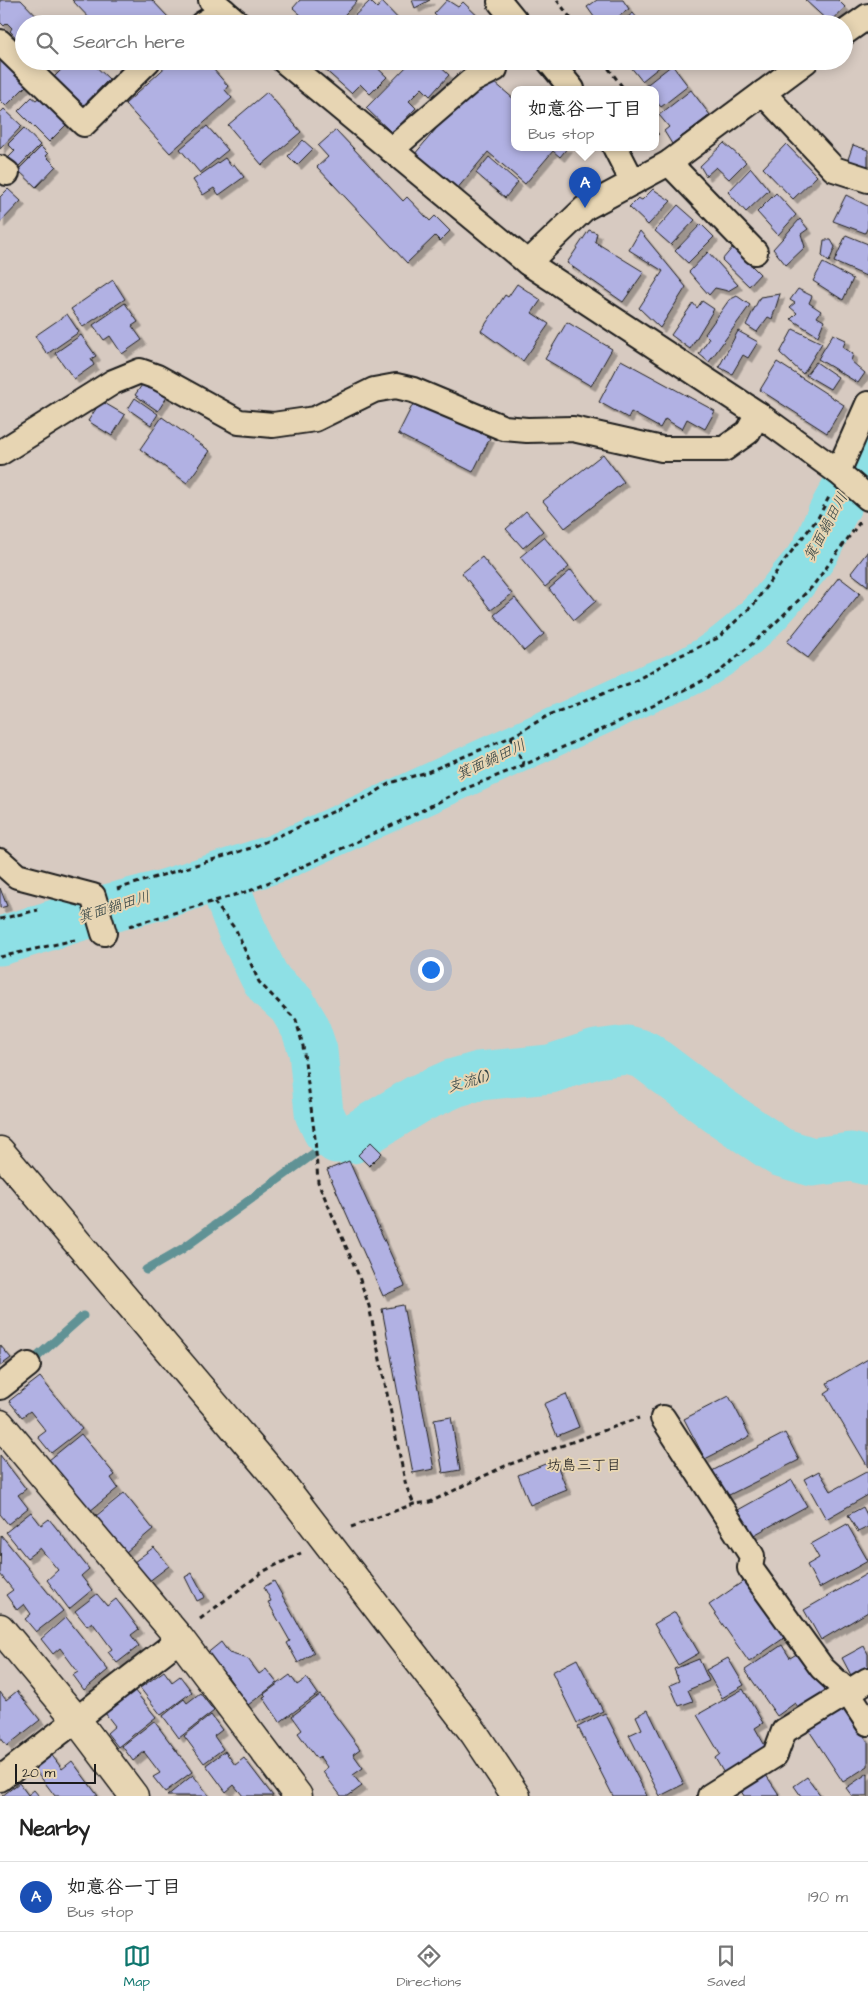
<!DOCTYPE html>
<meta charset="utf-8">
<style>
:root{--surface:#fff;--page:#f6f6f6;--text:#222;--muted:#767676;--line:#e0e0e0;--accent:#0f766e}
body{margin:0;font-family:"Architects Daughter","Klee One",sans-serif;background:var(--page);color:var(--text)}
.scale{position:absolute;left:15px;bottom:12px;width:81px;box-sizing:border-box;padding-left:5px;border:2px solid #1c1c1c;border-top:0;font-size:14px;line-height:18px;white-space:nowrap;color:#1c1c1c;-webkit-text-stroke:4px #e7d5b3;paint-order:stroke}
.you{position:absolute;left:430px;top:969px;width:18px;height:18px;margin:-12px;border:4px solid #fff;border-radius:50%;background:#1a73e8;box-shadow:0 0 0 8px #1a73e833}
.badge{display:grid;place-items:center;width:32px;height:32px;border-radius:50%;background:var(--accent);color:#fff;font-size:16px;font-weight:700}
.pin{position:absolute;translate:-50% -41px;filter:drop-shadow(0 1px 2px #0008)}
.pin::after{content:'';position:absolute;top:26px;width:18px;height:15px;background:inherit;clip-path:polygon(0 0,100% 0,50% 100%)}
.popup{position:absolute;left:511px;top:86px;width:148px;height:65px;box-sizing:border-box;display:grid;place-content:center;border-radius:10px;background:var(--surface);filter:drop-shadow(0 1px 4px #0005);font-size:16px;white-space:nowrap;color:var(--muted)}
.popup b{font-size:19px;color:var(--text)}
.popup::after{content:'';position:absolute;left:50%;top:100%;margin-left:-10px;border:10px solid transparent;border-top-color:var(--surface)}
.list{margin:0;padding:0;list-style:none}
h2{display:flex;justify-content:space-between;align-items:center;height:65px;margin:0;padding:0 20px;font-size:21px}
h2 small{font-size:16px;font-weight:400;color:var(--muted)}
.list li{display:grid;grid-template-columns:32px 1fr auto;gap:15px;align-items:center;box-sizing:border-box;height:70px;padding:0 20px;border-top:1px solid var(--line)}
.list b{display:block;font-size:19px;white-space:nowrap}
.list p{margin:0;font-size:16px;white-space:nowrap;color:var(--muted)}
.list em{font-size:16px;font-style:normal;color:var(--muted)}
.icon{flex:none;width:28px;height:28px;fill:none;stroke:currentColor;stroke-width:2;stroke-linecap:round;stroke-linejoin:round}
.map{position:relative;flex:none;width:868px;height:1796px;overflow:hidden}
.search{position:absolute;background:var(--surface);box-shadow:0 2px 12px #0003;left:15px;right:15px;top:15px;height:55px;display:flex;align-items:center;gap:12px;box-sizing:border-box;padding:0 18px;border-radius:28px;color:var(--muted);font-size:19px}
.sheet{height:135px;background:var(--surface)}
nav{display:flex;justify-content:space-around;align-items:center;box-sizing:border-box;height:70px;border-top:1px solid var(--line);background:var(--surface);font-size:14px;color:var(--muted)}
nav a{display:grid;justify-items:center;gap:2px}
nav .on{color:var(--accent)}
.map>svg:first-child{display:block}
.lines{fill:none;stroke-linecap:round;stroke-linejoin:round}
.stream{stroke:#609295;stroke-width:9}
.river{stroke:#8ee0e5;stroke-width:49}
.building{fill:#b1b1e3;stroke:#1c1c1c;filter:url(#shadow)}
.street-casing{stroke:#1c1c1c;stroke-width:28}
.secondary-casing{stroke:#1c1c1c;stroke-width:31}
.path{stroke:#1c1c1c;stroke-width:3;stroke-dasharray:5 4;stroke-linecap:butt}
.street{stroke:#e7d5b3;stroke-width:24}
.secondary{stroke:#e7d5b3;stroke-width:28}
.labels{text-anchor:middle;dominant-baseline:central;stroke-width:4;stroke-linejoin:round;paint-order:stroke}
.water-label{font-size:15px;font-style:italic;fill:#334344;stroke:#e7d5b3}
.neighbourhood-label{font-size:15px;fill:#1c1c1c;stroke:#e7d5b3}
</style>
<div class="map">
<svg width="868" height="1796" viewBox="0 0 868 1796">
<defs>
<filter id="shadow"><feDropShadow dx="4.5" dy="4.5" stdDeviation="0" flood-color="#0004"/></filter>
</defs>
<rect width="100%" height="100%" fill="#d7cac1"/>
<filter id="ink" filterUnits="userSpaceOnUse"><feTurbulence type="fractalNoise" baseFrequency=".02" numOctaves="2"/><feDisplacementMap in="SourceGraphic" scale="10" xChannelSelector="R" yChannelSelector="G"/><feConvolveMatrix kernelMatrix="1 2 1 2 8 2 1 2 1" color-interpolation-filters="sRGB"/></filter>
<g filter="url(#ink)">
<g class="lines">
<g class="stream">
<polyline points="146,1270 182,1249 316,1152"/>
<polyline points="29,1364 83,1316"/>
</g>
<g class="river">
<polyline points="221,876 241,928 264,976 271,986 292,1005 305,1027 313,1051 319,1113 327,1130 337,1139 352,1139 418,1099 454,1083 479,1076 550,1069 596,1054 627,1050 645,1055 718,1110 780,1152 812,1162 851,1157 868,1161"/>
<path d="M0,941l91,-28 70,-18 116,-37 377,-172c59,-19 103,-58 139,-106 7,-9 15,-17 21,-27 8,-13 12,-28 19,-41 14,-26 29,-51 35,-80"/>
</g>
</g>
<g class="building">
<polygon points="0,0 21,0 44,24 24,24 23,45 10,31 12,28 7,23 4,26 0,22"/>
<polygon points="72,0 152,0 168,17 161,24 147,22 145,24 95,24"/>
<polygon points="300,0 358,0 336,24 311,24 293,8"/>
<polygon points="412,0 430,0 415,8"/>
<polygon points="447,0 458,7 463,2 486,24 445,24 434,14"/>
<polygon points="597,0 623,0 629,9 608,24 599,24 587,7"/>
<polygon points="805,0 838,0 845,7 830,23"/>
<polygon points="370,1 377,8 382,2 403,24 354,24 350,20"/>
<polygon points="633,13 642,24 619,24"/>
<polygon points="4,56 30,82 6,106 0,100 0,60"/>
<polygon points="43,61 60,61 52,70"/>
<polygon points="70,61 90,61 109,79 81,108 52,79"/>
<polygon points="172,61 206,61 228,86 225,90 232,98 170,153 125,104"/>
<polygon points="325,61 370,61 387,77 370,94 360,84 351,93 321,66"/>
<polygon points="412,61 434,61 449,75 430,96 422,88 409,101 416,108 392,133 366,108"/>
<polygon points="626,61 667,61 642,81"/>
<polygon points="672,65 688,86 661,107 655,100 655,89 646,89 644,87"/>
<polygon points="494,82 515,100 515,147 568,147 560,157 553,151 525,184 488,152 456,190 414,155 468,91"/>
<polygon points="691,90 710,115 672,144 664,131 669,127 659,115"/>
<polygon points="267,92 301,132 262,165 228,125"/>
<polygon points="42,95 68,123 49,142 18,111 32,97 36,100"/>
<polygon points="4,109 22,126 0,149 0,113"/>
<polygon points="207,126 228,150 200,173 180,149"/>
<polygon points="24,128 40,145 17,168 7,159 15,151 8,144"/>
<polygon points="336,130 403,201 407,197 430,221 435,216 450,231 440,241 435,236 407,263 317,167 328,157 318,146"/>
<polygon points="303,140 313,149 297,165 288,156"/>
<polygon points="724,143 746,162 729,179 716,167 706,176 700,166"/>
<polygon points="786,144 817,176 793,199 763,168"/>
<polygon points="853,145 868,150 868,172 846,165"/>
<polygon points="41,147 48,154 46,156 56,166 36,187 18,170"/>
<polygon points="489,157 518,182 505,198 476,173"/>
<polygon points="225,158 231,166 234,164 244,177 219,195 214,188 203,195 193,180"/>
<polygon points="751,168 769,190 746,212 728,192"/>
<polygon points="8,189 21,201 0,223 0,197"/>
<polygon points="653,189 671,201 648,225 629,207 638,198 642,200"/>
<polygon points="776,193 796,215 778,235 757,212"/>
<polygon points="846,195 868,206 868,227 865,233 833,221"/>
<polygon points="678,205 695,220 671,245 655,231"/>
<polygon points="800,219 808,229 801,234 805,247 786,265 773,249"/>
<polygon points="701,224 714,237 688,263 675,251"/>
<polygon points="589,230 597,233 595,242 644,272 623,302 567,263"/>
<polygon points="640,231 686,287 660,328 639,308 663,271 629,250"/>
<polygon points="846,235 868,244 866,276 834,262"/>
<polygon points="824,240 831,240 835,247 829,262 822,256"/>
<polygon points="733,247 760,274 749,286 722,260"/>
<polygon points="708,252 738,285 728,291 715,288 709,295 689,272"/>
<polygon points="823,263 853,279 843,300 813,281"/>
<polygon points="113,280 125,299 83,327 71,309"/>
<polygon points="517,284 541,300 532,313 549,324 523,361 481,331 505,295 508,297"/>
<polygon points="798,289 812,296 809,303 821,311 817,317 824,321 818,336 791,319 797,313 790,307 795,303 790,300"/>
<polygon points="780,294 772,319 768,317 757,332 746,325 760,297"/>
<polygon points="737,296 750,305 709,362 699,354 709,338 705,334 729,300"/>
<polygon points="702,301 714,309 690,349 671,335 693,303 697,308"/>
<polygon points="125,303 138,322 132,326 142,340 122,354 110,336 104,340 93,325"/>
<polygon points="67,314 79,332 47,354 35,336"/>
<polygon points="567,322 612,349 591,386 545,359"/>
<polygon points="793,329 822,343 803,374 780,353"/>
<polygon points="738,331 758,342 748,358 743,355 732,374 719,367"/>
<polygon points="833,334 846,340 843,347 853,354 851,361 865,373 858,383 818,359"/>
<polygon points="81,335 96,356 91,359 94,365 74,379 55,353"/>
<polygon points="621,360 715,411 705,429 687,419 682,429 665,419 660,428 631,412 628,418 599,402"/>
<polygon points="777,362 844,405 827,433 760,390"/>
<polygon points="816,362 838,377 830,389 806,375"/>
<polygon points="144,382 167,397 158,411 135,395"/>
<polygon points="135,398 158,414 151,425 128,409"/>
<polygon points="415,400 457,422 460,417 482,428 480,433 490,438 473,472 398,434"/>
<polygon points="101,401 125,415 112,436 88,421"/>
<polygon points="162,417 210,451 187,483 140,449"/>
<polygon points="603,454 624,482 565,528 543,501"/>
<polygon points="526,511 543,531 523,548 506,529"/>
<polygon points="544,537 569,567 545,587 520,557"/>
<polygon points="868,551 868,586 851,573"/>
<polygon points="482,557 512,594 491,610 462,573"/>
<polygon points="571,570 596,601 574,620 549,589"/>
<polygon points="839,577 860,593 808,658 787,642"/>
<polygon points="515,598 544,634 524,651 494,615"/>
<polygon points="0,888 7,906 0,908"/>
<polygon points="371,1142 382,1153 369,1166 358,1155"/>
<polygon points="349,1161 405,1286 383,1296 327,1170"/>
<polygon points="403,1305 434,1469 413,1473 382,1309"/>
<polygon points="0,1345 11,1358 0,1366"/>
<polygon points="868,1359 868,1467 825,1394 831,1390 827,1383"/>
<polygon points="40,1377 82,1429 51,1453 38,1437 46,1431 30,1411 22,1417 9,1401"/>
<polygon points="566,1394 579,1427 557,1436 544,1404"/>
<polygon points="729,1396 750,1436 705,1459 684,1419"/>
<polygon points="451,1417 460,1470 443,1473 434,1420"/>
<polygon points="785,1433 799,1460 725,1497 712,1471"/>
<polygon points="81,1434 115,1475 111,1478 118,1488 90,1511 49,1460"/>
<polygon points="0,1455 26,1489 18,1495 28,1508 8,1524 0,1514"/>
<polygon points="555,1460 567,1490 530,1505 518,1475"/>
<polygon points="819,1471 831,1491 868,1471 868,1495 826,1519 804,1479"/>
<polygon points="792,1480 807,1506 752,1536 738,1510"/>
<polygon points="124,1493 153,1529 126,1552 96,1516"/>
<polygon points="863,1507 868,1517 868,1527 858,1532 848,1515"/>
<polygon points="31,1512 41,1525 49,1519 89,1569 81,1576 92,1590 69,1609 47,1580 58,1570 40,1548 27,1558 6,1532"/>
<polygon points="847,1524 868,1561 819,1588 807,1565 819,1558 811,1544"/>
<polygon points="1,1535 63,1611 36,1632 25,1619 31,1614 24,1604 17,1610 6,1595 13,1590 0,1574"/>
<polygon points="154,1547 169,1566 148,1582 134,1562"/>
<polygon points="192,1573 205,1597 197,1601 185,1577"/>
<polygon points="868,1573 868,1612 821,1640 804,1610"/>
<polygon points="748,1578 787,1636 749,1662 709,1605"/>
<polygon points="274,1581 314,1653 298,1663 287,1643 290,1641 268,1602 271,1601 264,1587"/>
<polygon points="97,1594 107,1606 116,1599 139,1629 131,1635 139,1646 117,1663 108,1652 112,1649 92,1622 87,1626 75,1611"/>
<polygon points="675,1612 699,1653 678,1665 654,1624"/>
<polygon points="66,1617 108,1670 84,1690 73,1675 78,1672 60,1648 53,1654 41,1639"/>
<polygon points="221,1642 229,1653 248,1659 259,1674 266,1669 277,1683 248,1705 226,1674 222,1678 205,1655"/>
<polygon points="782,1645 790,1658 798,1653 834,1690 802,1712 795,1703 777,1716 745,1670"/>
<polygon points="864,1646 868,1654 868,1672 853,1679 842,1658"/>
<polygon points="728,1658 744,1685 722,1698 706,1670"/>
<polygon points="577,1659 603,1711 577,1723 552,1672"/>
<polygon points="699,1659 709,1681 688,1690 693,1701 679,1706 670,1685 679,1681 674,1669"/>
<polygon points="164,1671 172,1682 180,1676 192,1692 161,1715 140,1688"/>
<polygon points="290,1675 297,1685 307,1678 318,1694 280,1722 263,1697 266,1696 264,1694"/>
<polygon points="743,1689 763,1723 755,1728 768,1751 725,1775 715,1758 720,1754 697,1715"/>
<polygon points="134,1690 156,1717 118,1747 107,1733 115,1726 105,1713"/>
<polygon points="17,1691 40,1720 7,1746 0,1737 0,1692 6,1700"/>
<polygon points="200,1693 214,1711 179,1738 163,1716 184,1699 187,1703"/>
<polygon points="320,1695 360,1749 353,1754 363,1768 353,1775 362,1786 348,1796 341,1796 323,1772 327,1767 320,1757 317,1759 298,1733 302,1730 292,1716"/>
<polygon points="841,1701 868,1742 868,1766 843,1782 808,1729"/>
<polygon points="648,1710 684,1784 660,1796 629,1735 642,1729 636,1716"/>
<polygon points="605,1713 647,1796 613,1796 578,1727"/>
<polygon points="211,1715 222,1730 214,1736 223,1749 204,1763 184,1736"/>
<polygon points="154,1721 192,1772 165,1792 153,1777 160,1773 144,1752 133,1761 122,1746"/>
<polygon points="225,1751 235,1765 244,1758 273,1796 243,1796 234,1785 226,1792 206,1765"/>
<polygon points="51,1754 62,1769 72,1761 98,1796 55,1796 33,1767"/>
<polygon points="868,1773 868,1796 852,1796 846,1788"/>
<polygon points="193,1775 209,1796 167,1796"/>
<polygon points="766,1775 780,1796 744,1796 741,1791"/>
<polygon points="807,1777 821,1796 801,1796 794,1786"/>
<polygon points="19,1783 28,1795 34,1790 39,1796 2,1796"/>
</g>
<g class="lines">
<defs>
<g id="street">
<polyline points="211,0 239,24"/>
<polyline points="500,2 518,24"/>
<polyline points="202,24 224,11"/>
<polyline points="844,33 868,16"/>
<polyline points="0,42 84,124 148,61"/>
<polyline points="284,61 528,263 758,414 838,472 868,498"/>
<polyline points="549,61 572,89"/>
<polyline points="763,93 834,169 868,180"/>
<polyline points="615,147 633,182"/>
<polyline points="391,150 471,81 495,69"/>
<polyline points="669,163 755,252"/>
<polyline points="0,168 7,173"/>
<polyline points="528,263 585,208 669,163 806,61"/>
<polyline points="0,453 113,382 140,371 157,377 239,422 273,425 315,419 374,390 396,386 413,390 504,428 527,430 573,429 662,449 724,449 748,432 758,414"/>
<polyline points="838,472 868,404"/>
<polyline points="0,861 17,876 93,896 104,933"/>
<polyline points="0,1387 28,1365"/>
<polyline points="663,1418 752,1556 750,1568 822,1668 847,1691 868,1723"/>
<polyline points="0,1779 180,1639"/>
<polyline points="710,1796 775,1755 784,1731 868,1680"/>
</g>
<g id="secondary">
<polyline points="0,1151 286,1489 474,1733 516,1796"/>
<polyline points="0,1424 180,1639 298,1796"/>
<polyline points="0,1628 76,1719 134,1796"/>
</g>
</defs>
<use href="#street" class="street-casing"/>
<use href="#secondary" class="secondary-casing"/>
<g class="path">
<polyline points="557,0 575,24"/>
<polyline points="603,61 624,89"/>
<polyline points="655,131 660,138"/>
<polyline points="511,737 524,765"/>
<polyline points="117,889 251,848 371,795 390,783 427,772 511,737 549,715 633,682 675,658 718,638 754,604 784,561 818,518 829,497"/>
<polyline points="214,902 236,930 259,982 296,1020 303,1046 315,1138 318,1182 358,1274 369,1306 406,1486 414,1504"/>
<polyline points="0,919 38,910"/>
<polyline points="129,926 252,890 399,822 462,790 524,765 659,703 718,673 768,630 812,587 860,522"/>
<polyline points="0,957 79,939"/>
<polyline points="351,1527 414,1504 430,1502 505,1466 639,1418"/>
<polyline points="200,1619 264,1571 301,1553"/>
</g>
<use href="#street" class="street"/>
<use href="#secondary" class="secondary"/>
</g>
</g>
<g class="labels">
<g class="water-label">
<text transform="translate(826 527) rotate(-62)">箕面鍋田川</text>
<text transform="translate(491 760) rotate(-25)">箕面鍋田川</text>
<text transform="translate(114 907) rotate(-17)">箕面鍋田川</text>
<text transform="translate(468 1082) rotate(-15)">支流(1)</text>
</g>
<g class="neighbourhood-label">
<text x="584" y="1465">坊島三丁目</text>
</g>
</g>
</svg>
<div class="scale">20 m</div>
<div class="you"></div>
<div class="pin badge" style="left:585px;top:208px;background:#1a4fb4">A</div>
<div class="popup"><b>如意谷一丁目</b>Bus stop</div>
<div class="search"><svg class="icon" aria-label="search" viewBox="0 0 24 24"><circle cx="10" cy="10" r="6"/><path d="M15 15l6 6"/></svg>Search here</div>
</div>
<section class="sheet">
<h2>Nearby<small></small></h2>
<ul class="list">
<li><span class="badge" style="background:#1a4fb4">A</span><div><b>如意谷一丁目</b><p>Bus stop</p></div><em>190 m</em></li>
</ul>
</section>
<nav>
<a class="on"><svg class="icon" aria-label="map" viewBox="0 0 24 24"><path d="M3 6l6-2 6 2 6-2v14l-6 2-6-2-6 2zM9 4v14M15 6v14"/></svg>Map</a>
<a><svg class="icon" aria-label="directions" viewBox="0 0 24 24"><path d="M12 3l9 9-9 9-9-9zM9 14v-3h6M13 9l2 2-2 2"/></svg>Directions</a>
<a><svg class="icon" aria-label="saved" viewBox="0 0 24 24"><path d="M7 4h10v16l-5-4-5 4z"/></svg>Saved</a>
</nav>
